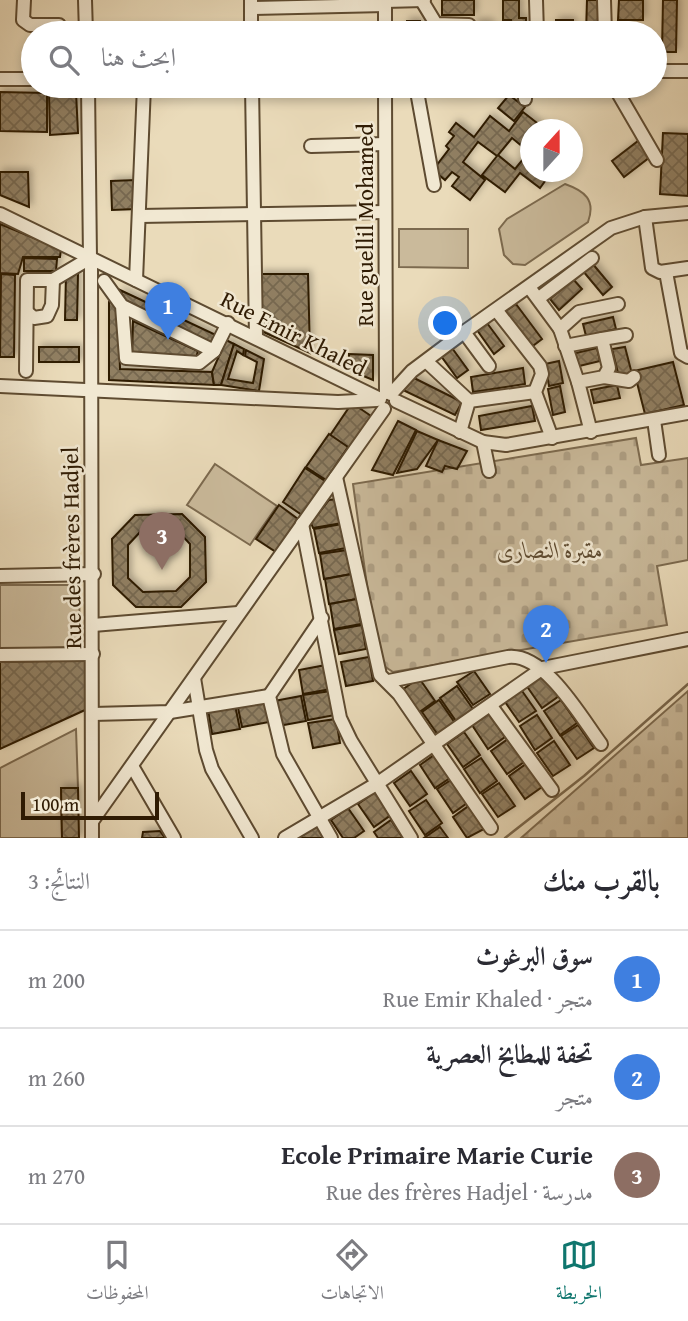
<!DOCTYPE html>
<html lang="ar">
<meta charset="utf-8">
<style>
:root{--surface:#fff;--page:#f7f7f7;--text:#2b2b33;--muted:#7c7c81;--line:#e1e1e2;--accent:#0f766e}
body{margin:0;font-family:"Gentium Book Plus",Amiri,serif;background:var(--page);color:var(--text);direction:rtl}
.compass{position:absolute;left:520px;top:119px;width:63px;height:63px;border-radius:50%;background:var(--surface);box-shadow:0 4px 10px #0003;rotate:21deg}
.scale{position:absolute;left:21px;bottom:18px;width:138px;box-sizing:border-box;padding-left:7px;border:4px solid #2f1b03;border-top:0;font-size:19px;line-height:24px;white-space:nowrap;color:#2f1b03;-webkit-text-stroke:5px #f1e8d2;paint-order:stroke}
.you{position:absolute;left:446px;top:324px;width:24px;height:24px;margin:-18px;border:5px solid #fff;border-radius:50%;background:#1a73e8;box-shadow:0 0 0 10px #1a73e833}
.badge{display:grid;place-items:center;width:46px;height:46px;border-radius:50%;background:var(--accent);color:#fff;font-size:23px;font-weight:700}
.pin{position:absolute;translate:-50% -58px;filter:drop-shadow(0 2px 4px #0008)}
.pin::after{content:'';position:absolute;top:37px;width:24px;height:21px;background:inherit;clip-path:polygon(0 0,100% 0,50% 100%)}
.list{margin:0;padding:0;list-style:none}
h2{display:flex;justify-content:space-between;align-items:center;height:91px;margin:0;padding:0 28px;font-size:30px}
h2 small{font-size:23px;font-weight:400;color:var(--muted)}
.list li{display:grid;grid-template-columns:46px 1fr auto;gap:21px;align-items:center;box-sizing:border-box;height:98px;padding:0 28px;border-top:2px solid var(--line)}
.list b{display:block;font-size:26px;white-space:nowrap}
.list p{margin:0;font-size:23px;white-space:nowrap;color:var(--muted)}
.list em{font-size:23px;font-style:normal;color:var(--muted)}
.icon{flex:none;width:38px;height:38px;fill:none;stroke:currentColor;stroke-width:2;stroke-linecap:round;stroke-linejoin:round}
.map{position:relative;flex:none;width:688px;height:838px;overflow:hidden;direction:ltr}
.search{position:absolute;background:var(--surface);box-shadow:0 4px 10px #0003;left:21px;right:21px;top:21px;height:77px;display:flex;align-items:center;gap:18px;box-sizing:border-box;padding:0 24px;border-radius:38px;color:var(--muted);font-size:26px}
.sheet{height:385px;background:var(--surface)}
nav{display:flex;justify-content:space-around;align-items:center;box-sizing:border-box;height:98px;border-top:2px solid var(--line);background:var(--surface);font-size:19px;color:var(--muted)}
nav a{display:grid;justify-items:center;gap:4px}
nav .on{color:var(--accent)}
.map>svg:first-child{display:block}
.green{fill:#caba9b;stroke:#7c6a4f;stroke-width:2}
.cemetery{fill:url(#cemetery-stones);stroke:#7c6a4f;stroke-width:2}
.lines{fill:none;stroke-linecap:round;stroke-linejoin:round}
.stream{stroke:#79674c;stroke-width:2.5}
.building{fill:url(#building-cross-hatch);stroke:#2f1b03;stroke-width:2;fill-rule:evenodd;filter:url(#shadow)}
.minor-casing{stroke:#5e4b31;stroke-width:16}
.minor{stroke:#f1e8d2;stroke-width:12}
.labels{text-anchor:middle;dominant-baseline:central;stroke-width:5;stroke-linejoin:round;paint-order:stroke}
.street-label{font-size:23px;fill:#2f1b03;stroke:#f1e8d2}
.park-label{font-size:23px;font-style:italic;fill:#5e4b31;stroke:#f1e8d2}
</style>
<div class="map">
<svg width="688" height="838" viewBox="0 0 688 838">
<defs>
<pattern id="cemetery-stones" width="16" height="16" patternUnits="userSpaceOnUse" patternTransform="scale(1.75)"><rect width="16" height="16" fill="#caba9b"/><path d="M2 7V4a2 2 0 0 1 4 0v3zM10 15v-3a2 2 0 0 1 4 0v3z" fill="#ae9f84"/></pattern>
<pattern id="building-cross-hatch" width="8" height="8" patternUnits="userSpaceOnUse" patternTransform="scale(1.75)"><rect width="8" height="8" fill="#907f62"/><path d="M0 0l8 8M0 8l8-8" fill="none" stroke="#76674f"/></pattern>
<filter id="shadow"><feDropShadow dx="3" dy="-3" stdDeviation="3.5" flood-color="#0004"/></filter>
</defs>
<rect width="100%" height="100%" fill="#eadbba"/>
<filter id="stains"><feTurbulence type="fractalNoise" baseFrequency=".00286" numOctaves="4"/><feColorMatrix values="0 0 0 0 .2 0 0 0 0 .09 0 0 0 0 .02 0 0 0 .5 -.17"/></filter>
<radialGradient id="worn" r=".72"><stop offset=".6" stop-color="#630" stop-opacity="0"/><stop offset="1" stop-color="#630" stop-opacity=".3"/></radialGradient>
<g class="green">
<path d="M565,184c20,7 31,16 23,38l-63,43 -12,-1 -9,-9 -5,-26 8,-10z"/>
<polygon points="399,229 468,229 468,268 399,267"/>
<polygon points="215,464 277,506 250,545 187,505"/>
<polygon points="0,585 79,585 80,647 0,649"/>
<polygon points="76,729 78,788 61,788 62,838 0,838 0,768"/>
</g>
<g class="cemetery">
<polygon points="636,438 641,465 688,458 688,560 657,566 667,625 393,672 384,666 373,629 353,484"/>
<polygon points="688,691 688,838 521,838"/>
</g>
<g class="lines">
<polyline class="stream" points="505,838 584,776 688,684"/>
</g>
<g class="building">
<rect x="442" y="0" width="32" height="15"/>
<polygon points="503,0 519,0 519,18 526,18 526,33 511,33 511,20 503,20"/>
<polygon points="587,0 601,0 600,33 586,33"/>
<polygon points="619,0 643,0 643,20 618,20"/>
<polygon points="663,0 677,0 676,52 662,52"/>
<rect x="556" y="20" width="17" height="13"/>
<rect x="407" y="21" width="13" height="12"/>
<rect x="475" y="22" width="15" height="11"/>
<polygon points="0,92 47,93 47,132 0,131"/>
<polygon points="76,92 78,133 50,135 49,93"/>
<polygon points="509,95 525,107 514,121 498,108"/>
<path d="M523,112l18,14 -2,4h-9v42h12l6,5 -8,11 -20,-15 -15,19 -23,-17 15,-19 -19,-14 -15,20 22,18 -15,20 -18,-14 7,-9 -7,-5 -7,8 -12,-10 16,-21 -3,-3 8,-10 -5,-4 7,-9 18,14 16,-21 19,15zM512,138l17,14 -14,17 -17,-14z"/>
<polygon points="663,133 688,134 688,196 660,194"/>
<polygon points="638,141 650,157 624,177 612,161"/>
<polygon points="0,172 28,172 29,207 0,195"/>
<polygon points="136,180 137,209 112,210 111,181"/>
<polygon points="0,224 61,249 60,257 23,257 18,274 0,273"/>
<polygon points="24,258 57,259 56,271 24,271"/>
<polygon points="592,263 612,287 603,295 583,271"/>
<polygon points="66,273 78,273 77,320 65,320"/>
<polygon points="1,274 15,275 14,357 0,357"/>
<polygon points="259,274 308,274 310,353 259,330"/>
<polygon points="573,279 582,289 559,310 550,299"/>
<polygon points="120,290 218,336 214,346 125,300"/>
<polygon points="113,298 118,305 120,369 212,372 214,385 109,380 109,302"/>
<polygon points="516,304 542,339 530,348 504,312"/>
<polygon points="613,317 616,329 586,336 583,324"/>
<polygon points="133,321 198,351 196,358 132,357"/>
<polygon points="487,323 504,346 494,354 477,330"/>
<polygon points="226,340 234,344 221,385 214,385 212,372"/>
<polygon points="234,344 244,349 243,355 237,351 228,379 253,383 257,362 245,356 246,350 264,359 259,391 221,385"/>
<rect x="39" y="347" width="40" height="15"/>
<polygon points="625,347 632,374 619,377 612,349"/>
<polygon points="452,348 468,370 457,378 441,356"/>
<polygon points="597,348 600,361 575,367 572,354"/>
<polygon points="349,354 373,355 373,380 349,370"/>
<polygon points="559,361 563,383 549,386 545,364"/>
<polygon points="673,362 684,405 645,414 634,371"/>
<polygon points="523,368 525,384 473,392 471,377"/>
<polygon points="410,376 462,402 455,415 403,390"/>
<polygon points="617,385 620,398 594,403 591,390"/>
<polygon points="560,386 565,412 553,415 548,389"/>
<polygon points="352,403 371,416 349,450 329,437"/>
<polygon points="532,406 535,421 481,430 479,416"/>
<polygon points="398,421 416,430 393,475 372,470"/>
<polygon points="417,431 438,440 417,469 397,473"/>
<polygon points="329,434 348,447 326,480 306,467"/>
<polygon points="438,440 467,451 457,469 445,466 442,472 426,466"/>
<polygon points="305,468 325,481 302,515 283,502"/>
<polygon points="337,499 342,523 313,528 311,523 329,500"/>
<polygon points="279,505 298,519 276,552 256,539"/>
<path d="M182,514l23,23 1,45 -25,25h-45l-23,-22 -1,-46 23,-24zM176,529l14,15v33l-14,14 -33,1 -15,-14v-33l14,-15z"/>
<polygon points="342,524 346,548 319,553 314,529"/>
<polygon points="347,550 351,574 324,579 320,554"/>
<polygon points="352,574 357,599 329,604 325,579"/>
<polygon points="357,599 361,624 334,629 330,604"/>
<polygon points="362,625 366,649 339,654 334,630"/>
<polygon points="369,657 373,681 346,686 341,662"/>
<polygon points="86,660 85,710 0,749 0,662"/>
<polygon points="326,665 331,689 303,694 299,670"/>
<polygon points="474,671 490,694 473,705 457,682"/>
<polygon points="543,673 559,696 542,708 526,685"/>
<polygon points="419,678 435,701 418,713 402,690"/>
<polygon points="457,686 473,709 456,721 440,698"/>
<polygon points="520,688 536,711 519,722 503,699"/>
<polygon points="331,691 335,715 308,720 303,695"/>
<polygon points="301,696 306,721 278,726 274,701"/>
<polygon points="265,698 269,722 242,727 237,703"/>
<polygon points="439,700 455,723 438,735 422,712"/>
<polygon points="561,700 577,723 560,735 544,711"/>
<polygon points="235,705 240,729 212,734 208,710"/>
<polygon points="489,714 505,737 488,749 472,725"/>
<polygon points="537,715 552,738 535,750 520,726"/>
<polygon points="336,719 340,743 313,748 308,723"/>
<polygon points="578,725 594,748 577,759 561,736"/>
<polygon points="464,732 480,755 463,767 447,744"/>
<polygon points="508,739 524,762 507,774 491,751"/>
<polygon points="554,741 570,765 553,776 537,753"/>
<polygon points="437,753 453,776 435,788 420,765"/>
<polygon points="481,758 497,781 480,793 464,769"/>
<polygon points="526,764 542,787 525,799 509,776"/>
<polygon points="411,771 427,794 410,806 394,783"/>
<polygon points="454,778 470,801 453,813 437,789"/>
<polygon points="499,783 515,806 498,817 482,794"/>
<polygon points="61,788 78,788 79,838 62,838"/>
<polygon points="375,792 391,815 374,827 358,804"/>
<polygon points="426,800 442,823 425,835 409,811"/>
<polygon points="470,805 486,828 467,838 453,817"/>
<polygon points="348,808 364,831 354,838 343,838 331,820"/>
<polygon points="391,820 403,838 378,838 374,832"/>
<polygon points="317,825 326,838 301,838 300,837"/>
<polygon points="440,827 448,838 424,838"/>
<polygon points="160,831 165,838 142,838 143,832"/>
</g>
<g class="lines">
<defs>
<g id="minor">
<polyline points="24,0 23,20 30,25 59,25"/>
<polyline points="85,0 86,33"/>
<polyline points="251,0 251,33"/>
<polyline points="536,0 537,33"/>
<polyline points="604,0 605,33"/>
<polyline points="385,1 424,0"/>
<polyline points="422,1 436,24 469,25"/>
<polyline points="251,8 385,5"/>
<polyline points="385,33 385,0"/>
<polyline points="655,71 688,71"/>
<polyline points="0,79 33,79"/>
<polyline points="88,86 90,258"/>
<polyline points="252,86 256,337"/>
<polyline points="385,86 386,393"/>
<polyline points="416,86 434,185"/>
<polyline points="614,86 657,160"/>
<polyline points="525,99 525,86"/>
<polyline points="311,146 385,144"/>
<polyline points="0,214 380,399"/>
<polyline points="140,216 385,212"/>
<polyline points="645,217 652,268 660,272 688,268"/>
<polyline points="91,258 92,838"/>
<polyline points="666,272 681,353 688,357"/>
<polyline points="136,280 144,86"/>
<polyline points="104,281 122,306 214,351 199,363 126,358 122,306"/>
<polyline points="529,287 560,329 579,312 618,304"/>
<polyline points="539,298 592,258"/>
<polyline points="497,311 540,366 542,374 535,392 552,438"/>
<polyline points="27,312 34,318 47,316 52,305 53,280"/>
<polyline points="560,329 578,382"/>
<polyline points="464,332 489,366"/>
<polyline points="565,346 602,339"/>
<polyline points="214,351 228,323"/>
<polyline points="427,362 469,401"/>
<polyline points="26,371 27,280 53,280 90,258"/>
<polyline points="604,377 629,381 634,377"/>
<polyline points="0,386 338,402 377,400"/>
<polyline points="391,394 412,371 464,332 611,228 645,217 688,213"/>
<polyline points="396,401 483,442 506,445 688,413"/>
<polyline points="654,420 659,455"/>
<polyline points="460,432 469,401 535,392"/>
<polyline points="591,432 578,382 604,377 609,368 602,339 626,335"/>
<polyline points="483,442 489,471"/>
<polyline points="336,477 380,675 399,694 491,828"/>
<polyline points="302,524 340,718 351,741 411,838"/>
<polyline points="0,576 94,574"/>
<polyline points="322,618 269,696 283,754 331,838"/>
<polyline points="93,625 238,613"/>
<polyline points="0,655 93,654"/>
<polyline points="194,678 206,750 212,769 252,838"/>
<path d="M389,681l119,-24c37,-4 73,60 93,87"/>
<polyline points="491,706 552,790"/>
<polyline points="93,714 170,712 269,696"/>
<polyline points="132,766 174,838"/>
<polyline points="93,820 384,409"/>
<polyline points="285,838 378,783 543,668 688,639"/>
</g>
</defs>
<use href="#minor" class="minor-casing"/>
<use href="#minor" class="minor"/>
</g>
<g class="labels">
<g class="street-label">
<text transform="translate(364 225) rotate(-90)">Rue guellil Mohamed</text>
<text transform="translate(294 333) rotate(27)">Rue Emir Khaled</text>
<text transform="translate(71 548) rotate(-91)">Rue des frères Hadjel</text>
</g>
<g class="park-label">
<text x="550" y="549">مقبرة النصارى</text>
</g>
</g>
<rect width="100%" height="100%" filter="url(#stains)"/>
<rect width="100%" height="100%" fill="url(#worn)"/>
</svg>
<svg class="compass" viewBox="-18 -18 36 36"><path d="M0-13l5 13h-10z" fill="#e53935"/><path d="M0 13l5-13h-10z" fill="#7c7c81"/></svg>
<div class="scale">100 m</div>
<div class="you"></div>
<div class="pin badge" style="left:168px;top:340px;background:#3f7fe0">1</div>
<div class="pin badge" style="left:546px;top:663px;background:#3f7fe0">2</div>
<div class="pin badge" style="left:162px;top:570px;background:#8d6e63">3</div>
<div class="search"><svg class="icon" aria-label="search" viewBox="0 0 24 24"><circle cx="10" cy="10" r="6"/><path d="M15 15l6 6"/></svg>ابحث هنا</div>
</div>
<section class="sheet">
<h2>بالقرب منك<small>النتائج: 3</small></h2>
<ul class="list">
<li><span class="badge" style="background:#3f7fe0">1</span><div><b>سوق البرغوث</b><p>متجر · Rue Emir Khaled</p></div><em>200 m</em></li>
<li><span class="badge" style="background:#3f7fe0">2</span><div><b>تحفة للمطابخ العصرية</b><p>متجر</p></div><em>260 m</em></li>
<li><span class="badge" style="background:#8d6e63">3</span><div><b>Ecole Primaire Marie Curie</b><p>مدرسة · Rue des frères Hadjel</p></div><em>270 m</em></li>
</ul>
</section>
<nav>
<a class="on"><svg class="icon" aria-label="map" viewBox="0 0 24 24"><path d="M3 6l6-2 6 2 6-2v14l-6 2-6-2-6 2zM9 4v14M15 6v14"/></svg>الخريطة</a>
<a><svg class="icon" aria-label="directions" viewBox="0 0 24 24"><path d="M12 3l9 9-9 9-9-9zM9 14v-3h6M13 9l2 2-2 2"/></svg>الاتجاهات</a>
<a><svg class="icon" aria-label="saved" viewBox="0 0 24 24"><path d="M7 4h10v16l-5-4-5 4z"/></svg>المحفوظات</a>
</nav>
